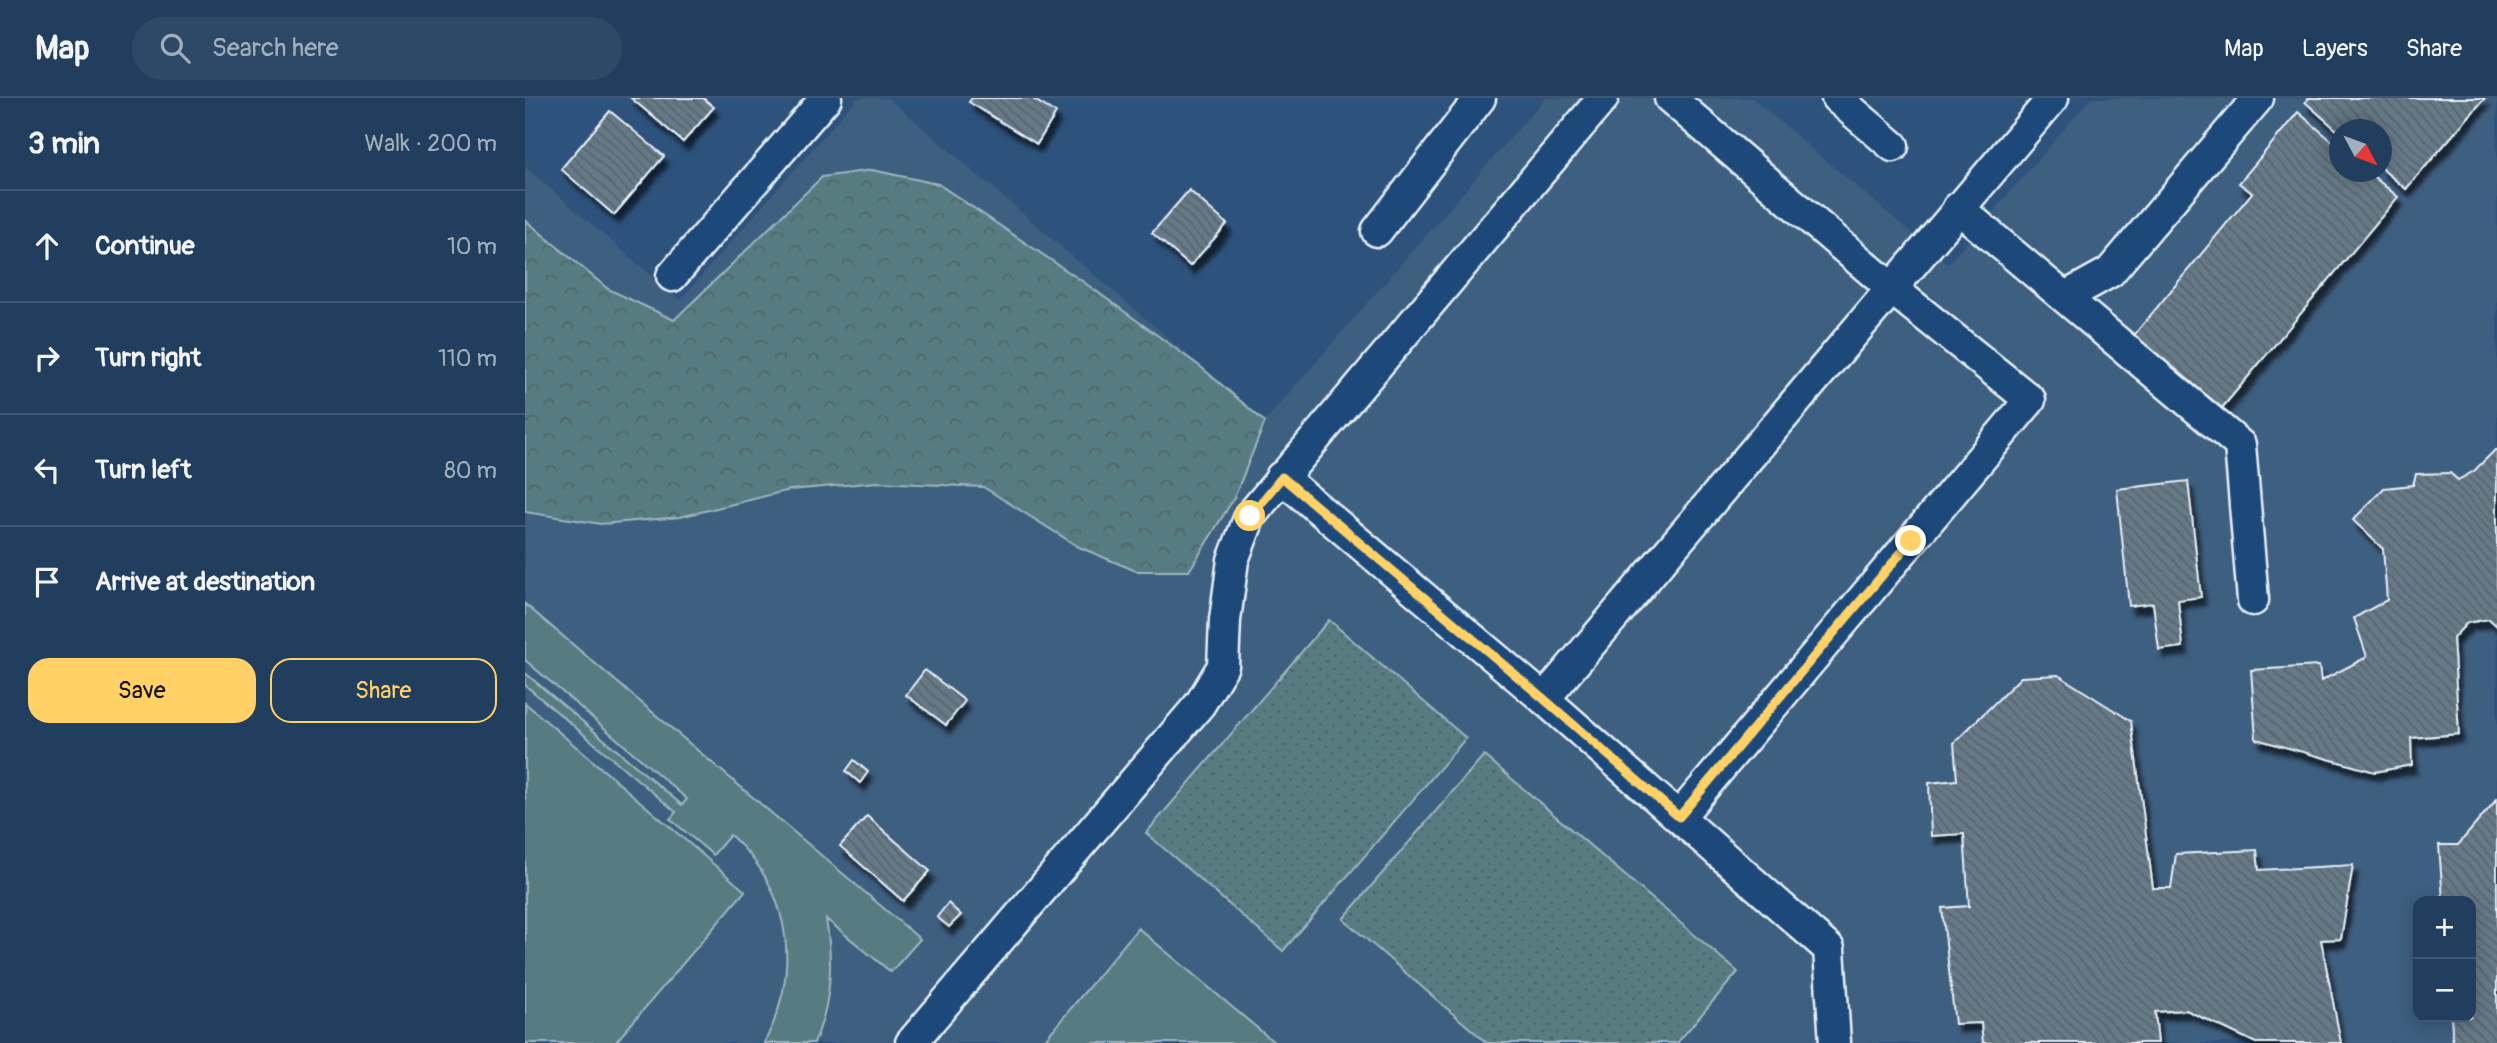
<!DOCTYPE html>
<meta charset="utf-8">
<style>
:root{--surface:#223e5e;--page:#2e4967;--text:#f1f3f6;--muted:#a2aebc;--line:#3f5773;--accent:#ffd166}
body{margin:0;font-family:Pangolin,sans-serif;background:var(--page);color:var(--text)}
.controls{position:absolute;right:21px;bottom:21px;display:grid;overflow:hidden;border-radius:14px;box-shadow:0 4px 18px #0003}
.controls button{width:63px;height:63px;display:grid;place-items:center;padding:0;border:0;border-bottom:2px solid var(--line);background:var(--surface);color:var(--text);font:35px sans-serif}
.compass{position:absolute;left:1804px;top:21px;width:63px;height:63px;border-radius:50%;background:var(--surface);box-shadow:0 4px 18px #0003;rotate:131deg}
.stop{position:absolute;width:21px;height:21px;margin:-16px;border:5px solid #ffd166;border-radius:50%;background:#fff}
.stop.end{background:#ffd166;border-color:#fff;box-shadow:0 2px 7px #0008}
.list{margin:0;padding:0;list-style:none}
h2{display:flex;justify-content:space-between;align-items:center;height:91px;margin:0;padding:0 28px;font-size:30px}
h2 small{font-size:23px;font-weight:400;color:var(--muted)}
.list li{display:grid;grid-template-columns:46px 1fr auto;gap:21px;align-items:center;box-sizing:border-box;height:112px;padding:0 28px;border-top:2px solid var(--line)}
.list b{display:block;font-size:26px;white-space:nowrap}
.list em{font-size:23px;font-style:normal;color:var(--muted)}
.actions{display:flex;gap:14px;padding:21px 28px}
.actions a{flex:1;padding:16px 0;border:2px solid var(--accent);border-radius:21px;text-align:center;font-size:24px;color:var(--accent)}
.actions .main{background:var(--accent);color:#111}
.icon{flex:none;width:38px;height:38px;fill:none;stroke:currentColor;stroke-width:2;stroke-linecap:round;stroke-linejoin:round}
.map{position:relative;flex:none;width:1972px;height:945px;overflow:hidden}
header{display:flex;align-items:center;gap:42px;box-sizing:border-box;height:98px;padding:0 35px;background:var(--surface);border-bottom:2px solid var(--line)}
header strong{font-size:33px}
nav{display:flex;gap:38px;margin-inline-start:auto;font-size:24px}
.search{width:490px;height:63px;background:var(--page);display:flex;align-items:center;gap:18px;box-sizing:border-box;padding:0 24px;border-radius:38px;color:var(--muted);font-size:26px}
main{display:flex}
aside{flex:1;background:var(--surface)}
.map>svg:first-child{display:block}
.built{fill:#3e5e80;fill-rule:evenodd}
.grass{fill:#567c82;stroke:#9fb6bd;stroke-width:2}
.forest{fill:url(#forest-crowns);stroke:#9fb6bd;stroke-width:2}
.park{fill:url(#park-dots);stroke:#9fb6bd;stroke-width:2}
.building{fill:url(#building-back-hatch);stroke:#e8f1f8;stroke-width:2;filter:url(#shadow)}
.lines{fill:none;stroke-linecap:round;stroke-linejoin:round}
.minor-casing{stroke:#e8f1f8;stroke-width:35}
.minor{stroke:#1f4a7a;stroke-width:30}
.route{stroke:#ffd166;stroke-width:9}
</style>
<header>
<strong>Map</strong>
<div class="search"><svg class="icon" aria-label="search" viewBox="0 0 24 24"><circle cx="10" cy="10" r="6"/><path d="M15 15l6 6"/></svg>Search here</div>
<nav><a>Map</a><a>Layers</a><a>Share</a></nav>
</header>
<main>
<aside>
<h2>3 min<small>Walk · 200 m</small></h2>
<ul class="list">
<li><svg class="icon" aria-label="ahead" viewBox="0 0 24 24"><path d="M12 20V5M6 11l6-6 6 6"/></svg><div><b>Continue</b></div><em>10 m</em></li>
<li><svg class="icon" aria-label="right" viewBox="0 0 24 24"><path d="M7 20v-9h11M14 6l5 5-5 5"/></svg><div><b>Turn right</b></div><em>110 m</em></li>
<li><svg class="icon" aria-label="left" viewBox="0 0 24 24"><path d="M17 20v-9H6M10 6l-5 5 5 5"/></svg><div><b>Turn left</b></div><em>80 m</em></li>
<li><svg class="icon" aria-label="arrive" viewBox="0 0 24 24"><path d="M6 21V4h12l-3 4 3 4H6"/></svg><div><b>Arrive at destination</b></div></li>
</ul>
<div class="actions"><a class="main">Save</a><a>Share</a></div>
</aside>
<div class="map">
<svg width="1972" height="945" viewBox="0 0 1972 945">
<defs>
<pattern id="forest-crowns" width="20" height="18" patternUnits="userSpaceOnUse" patternTransform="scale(1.75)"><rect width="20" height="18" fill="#567c82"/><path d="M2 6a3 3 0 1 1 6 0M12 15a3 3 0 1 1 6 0" fill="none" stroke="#4f6569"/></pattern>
<pattern id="park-dots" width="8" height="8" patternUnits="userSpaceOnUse" patternTransform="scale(1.75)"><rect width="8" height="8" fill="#567c82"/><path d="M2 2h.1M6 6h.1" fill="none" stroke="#4f6569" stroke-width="1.8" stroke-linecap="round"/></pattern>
<pattern id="building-back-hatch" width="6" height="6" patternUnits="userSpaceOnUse" patternTransform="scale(1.75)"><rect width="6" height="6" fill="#667987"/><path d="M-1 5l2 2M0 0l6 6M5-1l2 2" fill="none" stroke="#58636c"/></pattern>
<filter id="shadow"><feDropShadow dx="4.5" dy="8" stdDeviation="2" flood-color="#0009"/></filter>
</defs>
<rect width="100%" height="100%" fill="#2d537d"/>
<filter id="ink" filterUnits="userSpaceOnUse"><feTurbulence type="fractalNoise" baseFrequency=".0143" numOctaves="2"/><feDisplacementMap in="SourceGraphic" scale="14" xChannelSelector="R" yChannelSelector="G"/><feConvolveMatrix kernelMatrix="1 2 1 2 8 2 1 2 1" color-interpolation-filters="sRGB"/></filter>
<g filter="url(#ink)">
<path class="built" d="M332,0h31l377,323 280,-323h207l196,166 143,-166h406v945h-1972v-876l155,133zM1814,32h42v42h-42zM1893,803h53v116h-53z"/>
<g class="grass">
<path d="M0,506l395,335 -29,33 -65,-53c7,43 6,83 -12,124h-50c38,-71 28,-154 -34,-208l-17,20 -43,-36 6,-7 -151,-127v-12l157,132 5,-6 -162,-139z"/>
<polygon points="0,605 220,793 90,945 0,945"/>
<polygon points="613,830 750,945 517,945"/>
</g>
<polygon class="forest" points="347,72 413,86 560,185 676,269 740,324 709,400 664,473 611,473 554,449 458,389 352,384 265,392 155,419 76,426 0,414 0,122 83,191 149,222 297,79"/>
<g class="park">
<polygon points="804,522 941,640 758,853 621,735"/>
<polygon points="959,657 1213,874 1152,945 962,945 818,821"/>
</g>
<g class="building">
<polygon points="106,0 178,0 189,9 158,44"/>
<polygon points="447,0 506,0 531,15 512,46 444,4"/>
<polygon points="1784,0 1960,0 1881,91 1856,70 1856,32 1814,32 1814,34 1780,4"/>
<polygon points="85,13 139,58 89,117 36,71"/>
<polygon points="1773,14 1814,49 1814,74 1843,74 1873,99 1697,310 1609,237 1727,95 1714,85"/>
<polygon points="664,92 702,126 665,168 627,135"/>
<polygon points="1970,352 1972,352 1972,528 1964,521 1942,525 1928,540 1934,636 1886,640 1887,667 1850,674 1731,641 1726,572 1794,568 1796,583 1842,559 1829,520 1862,502 1858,451 1828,422 1859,390 1888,387 1891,376 1925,375 1933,382 1949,373"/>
<polygon points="1663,383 1676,499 1653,502 1658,549 1634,552 1628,505 1604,508 1592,391"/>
<polygon points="400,572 440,603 421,627 381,597"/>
<polygon points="1533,577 1606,623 1628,790 1646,790 1651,756 1732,752 1734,772 1828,767 1816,841 1796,842 1816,945 1731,945 1661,912 1630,914 1633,945 1458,945 1456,925 1430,926 1417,810 1444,808 1439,736 1406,738 1404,685 1432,682 1429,645 1496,579"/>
<polygon points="329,662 343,674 335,685 321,673"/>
<polygon points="1972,701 1972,945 1928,945 1926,919 1946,919 1946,803 1918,803 1914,747 1933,747"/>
<polygon points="342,718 405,773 378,803 315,748"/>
<polygon points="423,805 436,817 424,829 412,819"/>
</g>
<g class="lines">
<defs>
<g id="minor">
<polyline points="1145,0 1366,190 1505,302 1154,719"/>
<polyline points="1312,0 1368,48"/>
<polyline points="1433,110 1715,347 1728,502"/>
<polyline points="852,133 955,0"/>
<polyline points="147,178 301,0"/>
<polyline points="1540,199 1585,174 1733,0"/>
<polyline points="756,379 1019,601"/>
<polyline points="386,945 675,606 698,568 700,522 708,462 725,418 1078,0"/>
<polyline points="1310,945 1304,851 1019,601 1528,0"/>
</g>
</defs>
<use href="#minor" class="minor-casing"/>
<use href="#minor" class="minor"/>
</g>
</g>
<g class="lines" filter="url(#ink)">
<polyline class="route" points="725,418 757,379 1019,601 1154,719 1386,443"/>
</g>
</svg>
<div class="controls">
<button>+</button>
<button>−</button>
</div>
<svg class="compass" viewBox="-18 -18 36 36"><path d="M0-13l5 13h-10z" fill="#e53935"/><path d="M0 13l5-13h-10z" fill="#a2aebc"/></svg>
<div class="stop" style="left:725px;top:418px"></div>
<div class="stop end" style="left:1386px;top:443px"></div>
</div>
</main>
